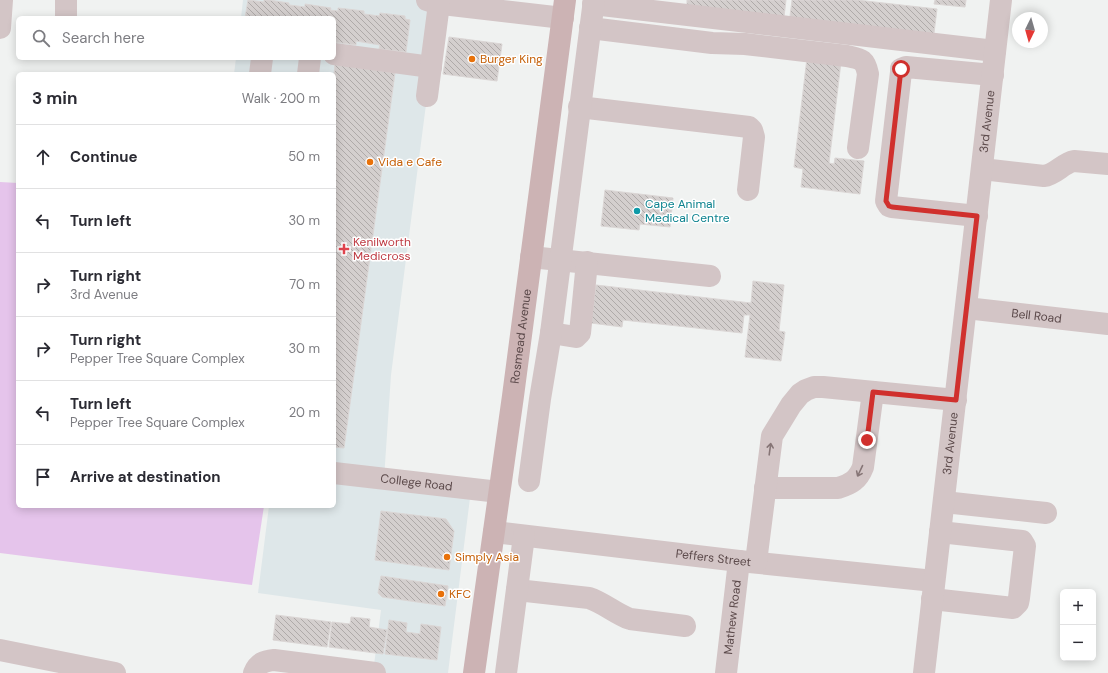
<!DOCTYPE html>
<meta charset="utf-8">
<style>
:root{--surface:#fff;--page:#f2f2f3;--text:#2b2b33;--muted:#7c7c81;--line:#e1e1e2}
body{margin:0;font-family:"DM Sans",sans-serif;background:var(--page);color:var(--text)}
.controls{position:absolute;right:12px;bottom:12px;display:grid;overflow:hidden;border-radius:6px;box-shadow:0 2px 10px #0003}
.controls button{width:36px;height:36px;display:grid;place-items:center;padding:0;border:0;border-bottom:1px solid var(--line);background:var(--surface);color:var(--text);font:20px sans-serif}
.compass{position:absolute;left:1012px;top:12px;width:36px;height:36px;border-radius:50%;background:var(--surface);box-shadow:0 2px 10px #0003;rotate:185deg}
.stop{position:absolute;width:12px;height:12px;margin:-9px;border:3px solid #d0302d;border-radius:50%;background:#fff}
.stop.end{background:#d0302d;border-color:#fff;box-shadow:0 1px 4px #0008}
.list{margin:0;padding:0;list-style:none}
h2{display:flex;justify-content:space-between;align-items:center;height:52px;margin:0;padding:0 16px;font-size:17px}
h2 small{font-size:13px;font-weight:400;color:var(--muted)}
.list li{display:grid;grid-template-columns:26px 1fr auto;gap:12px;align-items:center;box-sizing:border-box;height:64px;padding:0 16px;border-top:1px solid var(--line)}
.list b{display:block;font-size:15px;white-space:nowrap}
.list p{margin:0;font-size:13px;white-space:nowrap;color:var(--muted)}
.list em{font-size:13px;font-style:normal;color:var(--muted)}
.icon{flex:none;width:22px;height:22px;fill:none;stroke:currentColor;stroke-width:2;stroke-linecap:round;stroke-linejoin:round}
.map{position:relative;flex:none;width:1108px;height:673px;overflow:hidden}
.search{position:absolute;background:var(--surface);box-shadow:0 2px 10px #0003;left:16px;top:16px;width:320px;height:44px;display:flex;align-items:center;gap:10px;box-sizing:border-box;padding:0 14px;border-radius:6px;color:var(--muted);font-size:15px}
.panel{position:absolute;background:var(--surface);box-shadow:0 2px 10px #0003;left:16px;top:72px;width:320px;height:436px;border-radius:6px}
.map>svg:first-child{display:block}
.commercial{fill:#dee7e9}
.green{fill:#e5c4eb}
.building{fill:url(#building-back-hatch);stroke:#dbd6d5}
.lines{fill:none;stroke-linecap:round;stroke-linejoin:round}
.minor{stroke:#d3c5c6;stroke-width:22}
.major{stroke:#ccb3b4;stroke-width:22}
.oneway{stroke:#867576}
.route{stroke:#d0302d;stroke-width:5}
.food-dot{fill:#e8710a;stroke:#fff;stroke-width:1.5}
.culture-dot{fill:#0f9aa8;stroke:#fff;stroke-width:1.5}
.health-dot{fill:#e0444e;stroke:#fff;stroke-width:1.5}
.labels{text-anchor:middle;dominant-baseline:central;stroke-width:3;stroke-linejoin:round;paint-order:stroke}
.food-label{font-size:12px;fill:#c56008;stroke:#fff;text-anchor:start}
.street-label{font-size:12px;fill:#5c4a4b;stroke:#fff}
.culture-label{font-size:12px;fill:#0d838f;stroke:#fff;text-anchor:start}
.health-label{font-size:12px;fill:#be3a42;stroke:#fff;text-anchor:start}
</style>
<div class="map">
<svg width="1108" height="673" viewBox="0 0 1108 673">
<defs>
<pattern id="building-back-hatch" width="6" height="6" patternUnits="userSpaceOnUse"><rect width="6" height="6" fill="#d4cfce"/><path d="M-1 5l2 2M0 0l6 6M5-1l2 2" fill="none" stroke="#afaaa9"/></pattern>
</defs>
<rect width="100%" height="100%" fill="#f0f2f1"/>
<polygon class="commercial" points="243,0 427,0 439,4 391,375 384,479 471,490 448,673 373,673 381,610 258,593 269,506 334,506 334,74 234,74 236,58 334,58 334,18 241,18"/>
<polygon class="green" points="0,182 18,183 18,506 264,506 252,585 0,553"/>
<g class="building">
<polygon points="248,0 264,2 264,0 269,0 289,3 289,5 305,7 305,4 331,8 330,10 338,11 338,8 364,11 364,14 379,16 380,13 405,16 405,19 410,20 406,52 379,49 380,45 356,41 356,45 334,42 334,18 245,18"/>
<polygon points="687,0 786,0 784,17 687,6"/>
<polygon points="792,0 857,0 937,9 933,41 789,24"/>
<polygon points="935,0 966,0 965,7 934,4"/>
<polygon points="449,37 502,44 497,81 443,74"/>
<polygon points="807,58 841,62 829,163 834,164 835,158 864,161 860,194 801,187 803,169 794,167"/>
<polygon points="335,64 395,73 344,448 334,447 334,74"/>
<polygon points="605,190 673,198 670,227 640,224 639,230 601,226"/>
<polygon points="753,281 784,285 779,331 785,332 781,361 745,357 750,315 744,315 742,333 623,320 622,327 591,323 596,285 751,303"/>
<polygon points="381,511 446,519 454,531 449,570 375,560"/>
<polygon points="381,576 448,586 445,606 382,597 378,593"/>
<polygon points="276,615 331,622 327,647 273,640"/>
<polygon points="351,617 370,619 369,627 387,630 383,654 329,647 332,622 350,624"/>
<polygon points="389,620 407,623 406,632 420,634 421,624 441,627 437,660 385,654"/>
</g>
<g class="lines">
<g class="minor">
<polyline points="427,0 439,4 451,5 563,18"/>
<polyline points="593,4 995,51"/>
<polyline points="66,18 66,0"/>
<polyline points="0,28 2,0"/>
<path d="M590,28l122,15 33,1 102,12c14,3 18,3 21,18l-10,74"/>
<polyline points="334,54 431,67"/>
<polyline points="260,74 262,58"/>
<polyline points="308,74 310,58"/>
<polyline points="427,96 439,4"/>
<polyline points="579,107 749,127 752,130 754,137 748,190"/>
<path d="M982,169l62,7c11,-1 19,-13 30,-15l34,3"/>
<polyline points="977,216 892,207 889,206 886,201 901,72 901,69 906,67 993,75"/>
<polyline points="531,257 710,276"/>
<path id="s1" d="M966,308l142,16"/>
<polyline points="551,333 576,337 580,333 587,262"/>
<path id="s2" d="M334,473l165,19"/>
<polyline points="529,481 540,399 551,333 594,0"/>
<path d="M765,488h73c13,-4 20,-8 25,-21l10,-75"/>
<polyline points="944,502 1046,513"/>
<path id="s3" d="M494,532l245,29 195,20"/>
<polyline points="756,562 772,436 791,405 800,394 806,390 814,387 823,387 956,400"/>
<path d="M517,590l72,8c15,5 27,16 41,21l55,7"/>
<polyline points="932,599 1013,608 1018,603 1019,598 1025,546 1022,541 940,532"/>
<polyline points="0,650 115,673"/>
<path d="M254,673c4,-10 10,-12 20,-13l101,13"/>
<polyline points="506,673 524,536"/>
<path id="s4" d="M726,673l13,-112"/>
<path id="s5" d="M924,673l77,-673"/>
</g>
<path class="major" id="s6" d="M474,673l39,-277 52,-396"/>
</g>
<defs><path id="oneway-shaft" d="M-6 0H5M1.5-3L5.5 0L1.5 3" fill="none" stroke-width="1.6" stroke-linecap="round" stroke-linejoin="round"/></defs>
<g class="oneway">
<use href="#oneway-shaft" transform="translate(770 449) rotate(-82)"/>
<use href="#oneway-shaft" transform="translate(860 471) rotate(115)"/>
</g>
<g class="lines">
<polyline class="route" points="867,440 873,392 956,400 977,216 892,207 889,206 886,201 901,69"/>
</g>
<g class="food-dot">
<circle cx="472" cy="59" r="4"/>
<circle cx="370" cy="162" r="4"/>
<circle cx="447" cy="557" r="4"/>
<circle cx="441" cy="594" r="4"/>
</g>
<circle class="culture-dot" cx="637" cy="211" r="4"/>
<path class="health-dot" d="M342 243h4v4h4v4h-4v4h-4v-4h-4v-4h4z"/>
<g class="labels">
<g class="food-label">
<text x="480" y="59">Burger King</text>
<text x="378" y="162">Vida e Cafe</text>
<text x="455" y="557">Simply Asia</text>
<text x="449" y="594">KFC</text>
</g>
<g class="street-label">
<text stroke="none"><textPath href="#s5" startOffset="555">3rd Avenue</textPath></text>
<text stroke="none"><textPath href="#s1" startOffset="71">Bell Road</textPath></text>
<text stroke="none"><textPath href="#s6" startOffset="340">Rosmead Avenue</textPath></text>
<text stroke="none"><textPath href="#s5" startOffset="231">3rd Avenue</textPath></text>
<text stroke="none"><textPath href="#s2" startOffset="83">College Road</textPath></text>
<text stroke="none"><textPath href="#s3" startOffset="221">Peffers Street</textPath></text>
<text stroke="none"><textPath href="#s4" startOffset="56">Mathew Road</textPath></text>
</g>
<g class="culture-label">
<text x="645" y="204">Cape Animal<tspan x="645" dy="14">Medical Centre</tspan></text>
</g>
<g class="health-label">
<text x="353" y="242">Kenilworth<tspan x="353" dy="14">Medicross</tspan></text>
</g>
</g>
</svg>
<div class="controls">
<button>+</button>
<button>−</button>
</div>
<svg class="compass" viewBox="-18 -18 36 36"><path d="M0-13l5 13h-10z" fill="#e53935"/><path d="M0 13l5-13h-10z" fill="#7c7c81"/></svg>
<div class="stop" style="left:901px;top:69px"></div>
<div class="stop end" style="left:867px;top:440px"></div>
<div class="search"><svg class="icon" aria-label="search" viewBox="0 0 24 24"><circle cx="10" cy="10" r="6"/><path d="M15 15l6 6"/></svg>Search here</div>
<section class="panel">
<h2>3 min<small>Walk · 200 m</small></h2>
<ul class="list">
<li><svg class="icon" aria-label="ahead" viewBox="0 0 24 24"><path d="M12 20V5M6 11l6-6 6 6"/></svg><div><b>Continue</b></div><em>50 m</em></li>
<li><svg class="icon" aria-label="left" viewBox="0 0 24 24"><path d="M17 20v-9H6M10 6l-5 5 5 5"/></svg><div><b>Turn left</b></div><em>30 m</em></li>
<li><svg class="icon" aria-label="right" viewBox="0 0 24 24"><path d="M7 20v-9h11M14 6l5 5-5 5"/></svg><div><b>Turn right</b><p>3rd Avenue</p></div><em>70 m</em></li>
<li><svg class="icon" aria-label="right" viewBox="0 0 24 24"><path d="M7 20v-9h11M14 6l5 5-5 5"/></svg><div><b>Turn right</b><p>Pepper Tree Square Complex</p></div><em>30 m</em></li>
<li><svg class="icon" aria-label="left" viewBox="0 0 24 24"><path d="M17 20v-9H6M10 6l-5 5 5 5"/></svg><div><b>Turn left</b><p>Pepper Tree Square Complex</p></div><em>20 m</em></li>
<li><svg class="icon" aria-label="arrive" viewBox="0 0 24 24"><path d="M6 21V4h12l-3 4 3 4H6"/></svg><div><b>Arrive at destination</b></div></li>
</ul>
</section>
</div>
